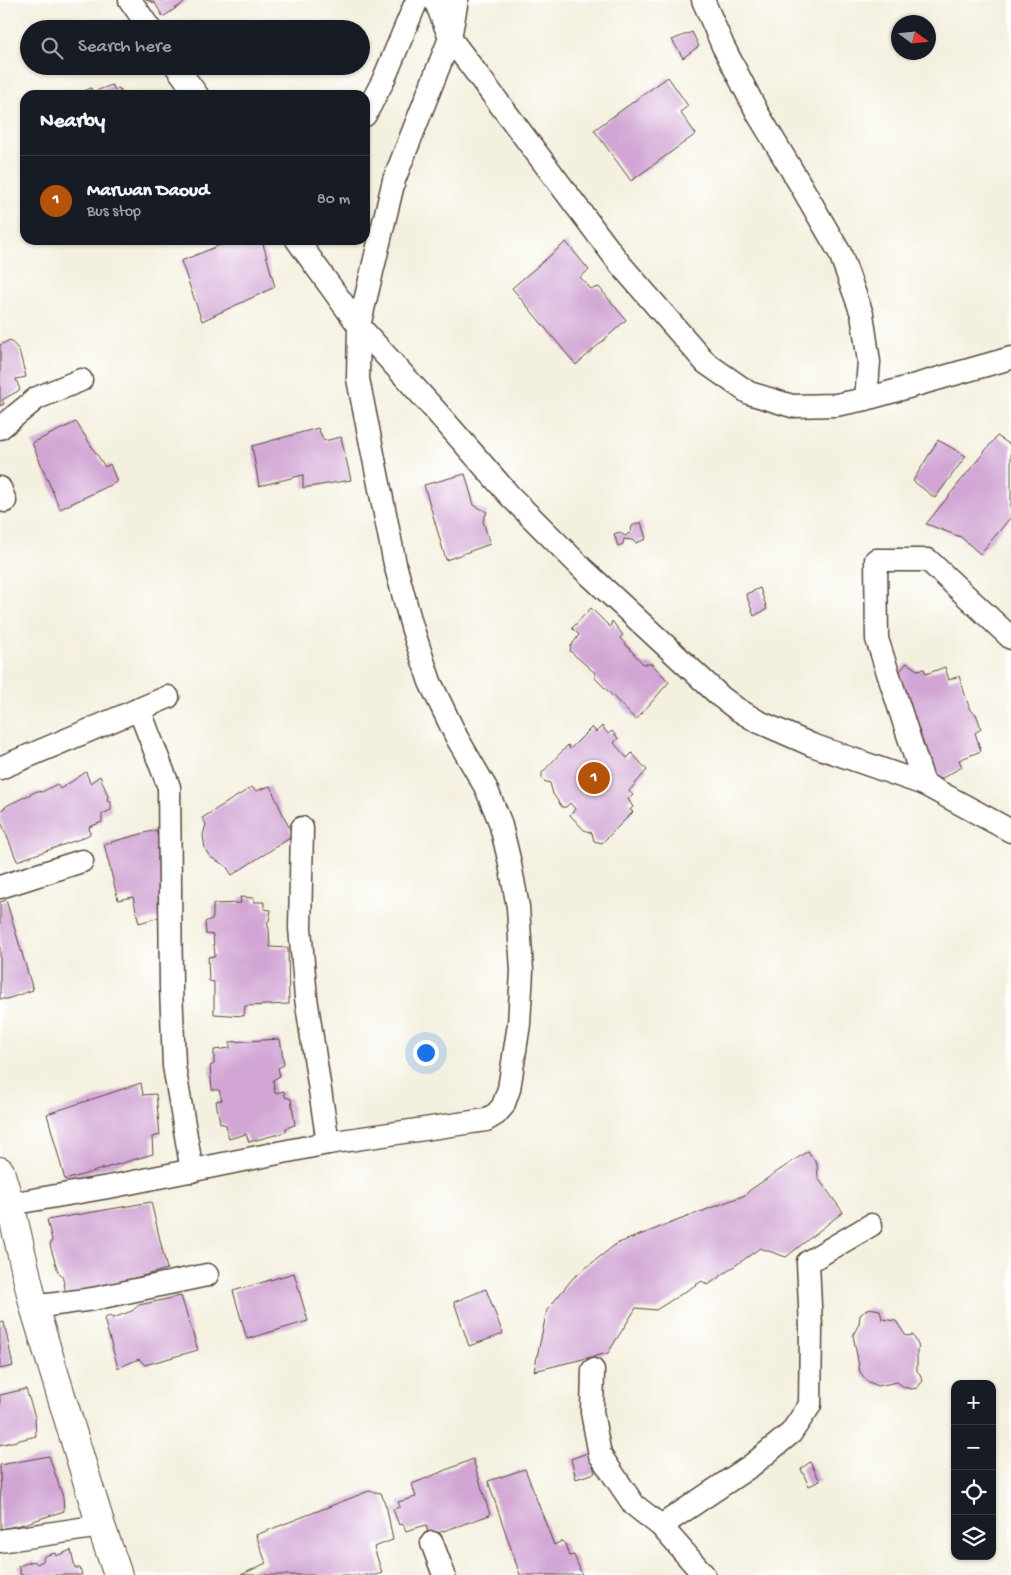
<!DOCTYPE html>
<meta charset="utf-8">
<style>
:root{--surface:#171b24;--page:#242831;--text:#f1f3f6;--muted:#9ea1a6;--line:#363941;--accent:#b45309}
body{margin:0;font-family:"Gochi Hand",sans-serif;background:var(--page);color:var(--text)}
.controls{position:absolute;right:15px;bottom:15px;display:grid;overflow:hidden;border-radius:10px;box-shadow:0 1px 4px #0004}
.controls button{width:45px;height:45px;display:grid;place-items:center;padding:0;border:0;border-bottom:1px solid var(--line);background:var(--surface);color:var(--text);font:25px sans-serif}
.compass{position:absolute;left:891px;top:15px;width:45px;height:45px;border-radius:50%;background:var(--surface);box-shadow:0 1px 4px #0004;rotate:105deg}
.you{position:absolute;left:425px;top:1052px;width:18px;height:18px;margin:-12px;border:4px solid #fff;border-radius:50%;background:#1a73e8;box-shadow:0 0 0 8px #1a73e833}
.badge{display:grid;place-items:center;width:32px;height:32px;border-radius:50%;background:var(--accent);color:#fff;font-size:16px;font-weight:700}
.pin{position:absolute;translate:-50% -50%;border:2px solid #fff;box-shadow:0 1px 5px #0006}
.list{margin:0;padding:0;list-style:none}
h2{display:flex;justify-content:space-between;align-items:center;height:65px;margin:0;padding:0 20px;font-size:21px}
h2 small{font-size:16px;font-weight:400;color:var(--muted)}
.list li{display:grid;grid-template-columns:32px 1fr auto;gap:15px;align-items:center;box-sizing:border-box;height:90px;padding:0 20px;border-top:1px solid var(--line)}
.list b{display:block;font-size:19px;white-space:nowrap}
.list p{margin:0;font-size:16px;white-space:nowrap;color:var(--muted)}
.list em{font-size:16px;font-style:normal;color:var(--muted)}
.icon{flex:none;width:28px;height:28px;fill:none;stroke:currentColor;stroke-width:2;stroke-linecap:round;stroke-linejoin:round}
.map{position:relative;flex:none;width:1011px;height:1575px;overflow:hidden}
.search{position:absolute;background:var(--surface);box-shadow:0 1px 4px #0004;left:20px;top:20px;width:350px;height:55px;display:flex;align-items:center;gap:12px;box-sizing:border-box;padding:0 18px;border-radius:28px;color:var(--muted);font-size:19px}
.panel{position:absolute;background:var(--surface);box-shadow:0 1px 4px #0004;left:20px;top:90px;width:350px;height:155px;border-radius:15px}
.map>svg:first-child{display:block}
.building{fill:#d1a6d4}
.lines{fill:none;stroke-linecap:round;stroke-linejoin:round}
.street-casing{stroke:#57483b;stroke-width:25}
.secondary-casing{stroke:#57483b;stroke-width:30}
.street{stroke:#fff;stroke-width:22}
.secondary{stroke:#fff;stroke-width:28}
</style>
<div class="map">
<svg width="1011" height="1575" viewBox="0 0 1011 1575">
<rect width="100%" height="100%" fill="#fff"/>
<filter id="ink" filterUnits="userSpaceOnUse"><feTurbulence type="fractalNoise" baseFrequency=".02" numOctaves="2"/><feDisplacementMap in="SourceGraphic" scale="10" xChannelSelector="R" yChannelSelector="G"/><feConvolveMatrix kernelMatrix="1 2 1 2 8 2 1 2 1" color-interpolation-filters="sRGB"/></filter>
<filter id="wash" filterUnits="userSpaceOnUse"><feTurbulence type="fractalNoise" baseFrequency=".0096" numOctaves="4" result="noise"/><feDisplacementMap in="SourceGraphic" scale="20" xChannelSelector="R" yChannelSelector="G"/><feGaussianBlur stdDeviation="1.12" result="paint"/><feColorMatrix in="noise" values="0 0 0 0 0 0 0 0 0 0 0 0 0 0 0 0 0 1.4 0 .05"/><feComposite in="paint" operator="in"/></filter>
<g filter="url(#wash)">
<rect width="100%" height="100%" fill="#f4f0df"/>
<g id="blocks">
<g class="building">
<polygon points="146,0 188,0 163,17 155,3"/>
<polygon points="692,32 699,46 683,58 672,40"/>
<polygon points="668,77 688,106 680,112 696,134 631,181 594,130"/>
<polygon points="112,85 115,90 119,88 123,95 76,95 91,88 93,92"/>
<polygon points="233,240 262,240 275,287 202,321 181,261"/>
<polygon points="566,242 589,270 580,277 591,289 599,287 626,320 576,365 512,288"/>
<polygon points="10,340 19,350 26,377 16,379 20,390 2,400 4,404 0,406 0,345"/>
<polygon points="76,422 105,467 110,464 117,482 60,509 32,443"/>
<polygon points="318,428 324,441 341,437 351,480 303,488 303,475 259,486 252,446"/>
<polygon points="997,436 1011,445 1011,517 980,554 961,537 926,524"/>
<polygon points="938,440 966,456 935,498 913,481"/>
<polygon points="465,474 474,505 487,512 483,521 490,544 446,560 424,485"/>
<polygon points="641,522 646,539 636,543 632,540 624,539 623,544 618,546 614,534 619,532 625,536 631,532 632,526"/>
<polygon points="760,588 767,609 754,616 746,594"/>
<polygon points="591,608 610,627 612,621 623,635 620,638 643,664 652,664 669,682 636,720 595,678 595,673 570,651 571,646 579,635 572,628"/>
<polygon points="907,663 917,670 924,669 926,674 945,667 949,680 959,676 970,710 976,714 979,722 981,729 975,733 981,751 959,760 962,767 935,782 898,673"/>
<polygon points="602,726 608,734 612,731 618,738 614,743 627,758 632,753 647,770 629,791 633,795 628,799 633,807 630,810 633,812 602,843 594,841 592,833 584,830 570,815 575,809 570,803 566,807 562,807 553,794 550,783 544,781 542,778 542,773 568,745 570,749 592,727 596,732"/>
<polygon points="86,772 90,783 100,776 108,796 107,801 111,802 111,810 102,814 102,822 89,827 90,834 80,839 17,861 0,819 0,811 8,805 37,791 42,792 57,784 60,789"/>
<polygon points="270,786 293,836 232,875 226,866 210,857 205,849 203,835 206,824 202,818 252,787 256,791"/>
<polygon points="156,830 169,882 167,915 139,923 133,897 118,900 104,844"/>
<polygon points="240,897 254,898 254,902 264,902 264,909 271,910 269,921 267,923 269,929 270,947 288,948 289,1004 245,1006 244,1016 214,1014 214,982 209,981 208,957 215,956 213,935 206,934 205,922 213,918 213,904 241,903"/>
<polygon points="6,900 33,990 7,999 0,999 0,902"/>
<polygon points="280,1039 284,1065 278,1068 280,1076 273,1080 275,1093 284,1091 285,1097 291,1099 295,1125 286,1128 286,1132 249,1142 246,1134 229,1139 226,1125 220,1123 216,1101 222,1100 219,1090 212,1090 210,1066 214,1064 214,1050 230,1048 230,1042"/>
<polygon points="141,1083 143,1095 156,1094 160,1135 152,1137 153,1154 65,1180 47,1114"/>
<polygon points="808,1151 817,1164 818,1178 843,1212 786,1257 760,1248 708,1285 702,1281 656,1310 636,1308 608,1353 534,1371 547,1310 573,1278 616,1244 745,1195 750,1190"/>
<polygon points="151,1202 167,1269 67,1297 62,1275 58,1272 50,1245 52,1240 47,1220"/>
<polygon points="294,1273 308,1321 247,1339 233,1291"/>
<polygon points="486,1289 503,1334 469,1346 454,1302"/>
<polygon points="181,1296 198,1350 145,1365 139,1359 118,1368 104,1319 109,1316 113,1318 132,1311 139,1305"/>
<polygon points="869,1308 880,1310 882,1319 896,1321 906,1336 913,1335 919,1347 917,1350 917,1371 920,1374 923,1381 917,1388 911,1389 904,1387 897,1382 878,1386 867,1381 860,1372 853,1335 859,1324 860,1315"/>
<polygon points="4,1322 13,1366 0,1369 0,1323"/>
<polygon points="26,1389 35,1417 36,1436 0,1445 0,1395"/>
<polygon points="590,1452 595,1473 576,1479 571,1459"/>
<polygon points="49,1456 63,1497 64,1511 24,1524 1,1529 0,1465"/>
<polygon points="473,1459 490,1515 429,1536 426,1525 406,1531 403,1524 399,1525 393,1509 400,1507 398,1502 416,1497 412,1484"/>
<polygon points="810,1462 820,1481 809,1486 801,1469"/>
<polygon points="525,1469 554,1545 562,1541 565,1544 569,1556 574,1555 582,1575 520,1575 488,1481"/>
<polygon points="369,1491 381,1493 387,1509 393,1540 374,1547 382,1573 376,1575 241,1575 266,1563 256,1535"/>
<polygon points="71,1550 75,1568 80,1568 82,1575 21,1575 18,1566 34,1561 37,1564 43,1561 44,1556 55,1553 56,1556"/>
</g>
</g>
</g>
<g filter="url(#ink)">
<use href="#blocks" fill-opacity="0" stroke="#57483b" stroke-width="1"/>
<g class="lines">
<defs>
<g id="street">
<polyline points="130,0 150,29"/>
<polyline points="435,0 450,38 620,264 706,363 749,393 792,406 836,405 866,399 1011,358"/>
<polyline points="703,0 723,46 758,114 800,184 840,253 862,314 869,362 866,399"/>
<polyline points="176,66 197,95"/>
<polyline points="365,115 383,81 417,0"/>
<polyline points="297,240 359,326 435,410 510,496 583,569 721,697 737,709 757,721 812,745 924,784 1011,831"/>
<polyline points="0,428 37,398 81,380"/>
<polyline points="0,488 5,501"/>
<polyline points="139,709 169,787 171,987 174,1066 192,1171"/>
<polyline points="0,768 168,697"/>
<polyline points="924,784 877,639 876,560 928,560 1011,638"/>
<polyline points="302,828 300,928 306,998 328,1143"/>
<polyline points="0,887 82,861"/>
<polyline points="10,1204 114,1186 328,1143 486,1120 496,1114 503,1106 509,1089 519,1024 522,971 518,907 509,859 500,822 486,788 457,738 430,682 412,627 395,564 358,379 359,326 394,180 450,38 457,0"/>
<polyline points="34,1307 93,1299 207,1275"/>
<polyline points="593,1370 592,1412 600,1455 634,1505 661,1526 704,1575"/>
<polyline points="661,1526 752,1465 791,1433 810,1405 811,1328 808,1262 871,1225"/>
<polyline points="0,1541 101,1526"/>
<polyline points="432,1543 444,1575"/>
</g>
<polyline id="secondary" points="0,1171 10,1204 34,1307 101,1526 118,1575"/>
</defs>
<use href="#street" class="street-casing"/>
<use href="#secondary" class="secondary-casing"/>
<use href="#street" class="street"/>
<use href="#secondary" class="secondary"/>
</g>
</g>
</svg>
<div class="controls">
<button>+</button>
<button>−</button>
<button><svg class="icon" aria-label="locate" viewBox="0 0 24 24"><circle cx="12" cy="12" r="6"/><path d="M12 2v4M12 18v4M2 12h4M18 12h4"/></svg></button>
<button><svg class="icon" aria-label="layers" viewBox="0 0 24 24"><path d="M12 4l9 5-9 5-9-5zM3 14l9 5 9-5"/></svg></button>
</div>
<svg class="compass" viewBox="-18 -18 36 36"><path d="M0-13l5 13h-10z" fill="#e53935"/><path d="M0 13l5-13h-10z" fill="#9ea1a6"/></svg>
<div class="you"></div>
<div class="pin badge" style="left:594px;top:778px">1</div>
<div class="search"><svg class="icon" aria-label="search" viewBox="0 0 24 24"><circle cx="10" cy="10" r="6"/><path d="M15 15l6 6"/></svg>Search here</div>
<section class="panel">
<h2>Nearby<small></small></h2>
<ul class="list">
<li><span class="badge">1</span><div><b>Marwan Daoud</b><p>Bus stop</p></div><em>80 m</em></li>
</ul>
</section>
</div>
